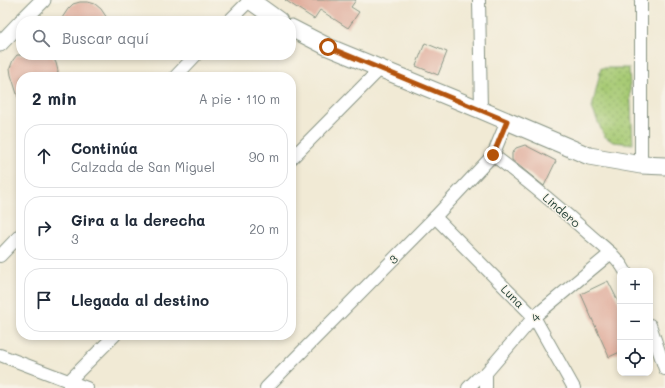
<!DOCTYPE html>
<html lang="es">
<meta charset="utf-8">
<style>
:root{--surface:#fff;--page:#f2f2f3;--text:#1f2937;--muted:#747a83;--line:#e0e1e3}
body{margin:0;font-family:Mali,sans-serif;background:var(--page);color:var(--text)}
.controls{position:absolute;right:12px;bottom:12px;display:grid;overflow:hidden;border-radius:8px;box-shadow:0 2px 6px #0003}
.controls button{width:36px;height:36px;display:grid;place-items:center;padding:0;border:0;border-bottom:1px solid var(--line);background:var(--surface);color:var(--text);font:20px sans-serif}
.stop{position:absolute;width:12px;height:12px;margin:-9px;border:3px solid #b45309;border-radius:50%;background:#fff}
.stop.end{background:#b45309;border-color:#fff;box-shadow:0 1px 4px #0008}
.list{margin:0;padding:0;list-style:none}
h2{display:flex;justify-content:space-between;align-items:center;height:52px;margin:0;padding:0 16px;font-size:17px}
h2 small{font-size:13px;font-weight:400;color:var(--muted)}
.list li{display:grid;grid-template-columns:26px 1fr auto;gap:12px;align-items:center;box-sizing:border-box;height:64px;margin:0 8px 8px;padding:0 8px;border:1px solid var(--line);border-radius:16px}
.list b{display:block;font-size:15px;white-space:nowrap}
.list p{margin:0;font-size:13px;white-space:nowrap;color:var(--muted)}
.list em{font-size:13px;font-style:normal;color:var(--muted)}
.icon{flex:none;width:22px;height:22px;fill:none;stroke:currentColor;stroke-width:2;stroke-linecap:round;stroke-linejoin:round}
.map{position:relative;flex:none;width:665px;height:388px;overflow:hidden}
.search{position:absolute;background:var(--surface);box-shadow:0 2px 6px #0003;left:16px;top:16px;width:280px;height:44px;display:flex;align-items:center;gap:10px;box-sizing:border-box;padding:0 14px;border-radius:16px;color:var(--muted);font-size:15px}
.panel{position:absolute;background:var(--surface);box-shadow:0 2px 6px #0003;left:16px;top:72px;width:280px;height:268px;border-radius:16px}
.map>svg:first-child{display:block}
.grass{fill:url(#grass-dots);stroke:#638454}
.building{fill:#e1af9e}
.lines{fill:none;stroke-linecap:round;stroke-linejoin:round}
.minor-casing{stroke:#889484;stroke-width:14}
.tertiary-casing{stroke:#889484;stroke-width:17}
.secondary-casing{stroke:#889484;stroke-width:19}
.minor{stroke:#fff;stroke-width:12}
.tertiary{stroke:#fff;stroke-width:15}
.secondary{stroke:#fff;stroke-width:17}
.route{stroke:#b45309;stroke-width:5}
.labels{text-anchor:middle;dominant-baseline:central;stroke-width:3;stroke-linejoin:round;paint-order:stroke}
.street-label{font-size:12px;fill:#1f3d34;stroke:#f7f3e8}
</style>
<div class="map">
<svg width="665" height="388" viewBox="0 0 665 388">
<defs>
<pattern id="grass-dots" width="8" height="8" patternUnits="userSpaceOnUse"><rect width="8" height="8" fill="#a7ca74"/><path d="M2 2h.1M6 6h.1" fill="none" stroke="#87a560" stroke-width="1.8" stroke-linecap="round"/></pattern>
</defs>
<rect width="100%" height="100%" fill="#f7f3e8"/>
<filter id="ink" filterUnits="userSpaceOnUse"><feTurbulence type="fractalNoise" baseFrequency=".025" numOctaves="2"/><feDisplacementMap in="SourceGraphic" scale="8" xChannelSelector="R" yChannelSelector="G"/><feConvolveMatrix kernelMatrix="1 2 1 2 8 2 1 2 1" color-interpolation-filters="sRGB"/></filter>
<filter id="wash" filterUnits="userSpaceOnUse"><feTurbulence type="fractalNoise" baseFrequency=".012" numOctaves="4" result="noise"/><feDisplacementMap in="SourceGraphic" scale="16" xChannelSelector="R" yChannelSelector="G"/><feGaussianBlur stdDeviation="0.9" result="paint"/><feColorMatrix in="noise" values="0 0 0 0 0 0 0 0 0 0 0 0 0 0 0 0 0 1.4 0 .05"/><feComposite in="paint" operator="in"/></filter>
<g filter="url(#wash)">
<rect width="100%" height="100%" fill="#f1ead5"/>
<polygon class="grass" points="601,68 629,68 633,144 613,142 604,136 592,108"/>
<g id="blocks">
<g class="building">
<polygon points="285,0 356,0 351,7 359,12 348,28 320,10 314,19"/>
<polygon points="80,2 88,2 95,4 101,9 109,21 60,21 68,9 73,4"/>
<polygon points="425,43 447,52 438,75 416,66"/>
<polygon points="17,55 52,55 56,63 58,71 57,77 21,77 21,100 19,100 11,75 10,68 13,60"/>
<polygon points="525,145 556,161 544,186 512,160 512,153 516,148"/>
<polygon points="608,281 620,305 620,352 609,357 581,294"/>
</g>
</g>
</g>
<g filter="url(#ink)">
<use href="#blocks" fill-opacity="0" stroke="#889484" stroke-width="1"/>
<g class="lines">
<defs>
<g id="minor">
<polyline points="479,0 481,110"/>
<polyline points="641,0 641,165"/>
<polyline points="229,21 250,0"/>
<polyline points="175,77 196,55"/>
<path d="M493,155c33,25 65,51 96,79 12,11 28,22 36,37"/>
<polyline points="291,159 380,69"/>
<polyline points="435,217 534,317 574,388"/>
<polyline points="0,256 21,234"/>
<polyline points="650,325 665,369"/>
<polyline points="0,355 87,388"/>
<polyline points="486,373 486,388"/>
<polyline points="69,388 69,381 115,335"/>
<polyline points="266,388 435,217 493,155 507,121"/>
<polyline points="468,388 477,379 486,373 534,317 611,253"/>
</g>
<g id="tertiary">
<polyline points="22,21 43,0"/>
<polyline points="0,44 21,22"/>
</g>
<g id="secondary">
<polyline points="250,0 279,21"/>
<polyline points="291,28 328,47 481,110 589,156 641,165 665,166"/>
</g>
</defs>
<use href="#minor" class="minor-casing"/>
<use href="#tertiary" class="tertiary-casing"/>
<use href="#secondary" class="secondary-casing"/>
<use href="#minor" class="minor"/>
<use href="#tertiary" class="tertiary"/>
<use href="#secondary" class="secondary"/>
</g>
</g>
<g class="lines" filter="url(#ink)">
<polyline class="route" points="328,47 507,121 493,155"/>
</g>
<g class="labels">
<g class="street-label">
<text transform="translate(562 210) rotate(41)">Lindero</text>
<text transform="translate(393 259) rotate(-45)">3</text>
<text transform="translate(513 296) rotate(45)">Luna</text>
<text transform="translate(535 317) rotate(-44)">4</text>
</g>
</g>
</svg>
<div class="controls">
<button>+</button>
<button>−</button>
<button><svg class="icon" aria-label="locate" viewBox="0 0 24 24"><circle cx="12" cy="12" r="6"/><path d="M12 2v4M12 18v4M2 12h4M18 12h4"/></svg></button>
</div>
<div class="stop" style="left:328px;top:47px"></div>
<div class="stop end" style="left:493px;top:155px"></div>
<div class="search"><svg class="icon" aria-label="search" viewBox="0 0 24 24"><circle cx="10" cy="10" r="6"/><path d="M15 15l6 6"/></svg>Buscar aquí</div>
<section class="panel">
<h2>2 min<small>A pie · 110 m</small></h2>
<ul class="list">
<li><svg class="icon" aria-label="ahead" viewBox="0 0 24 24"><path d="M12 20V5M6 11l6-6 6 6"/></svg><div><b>Continúa</b><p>Calzada de San Miguel</p></div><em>90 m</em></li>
<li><svg class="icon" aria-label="right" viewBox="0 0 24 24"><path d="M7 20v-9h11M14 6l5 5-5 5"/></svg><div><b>Gira a la derecha</b><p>3</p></div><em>20 m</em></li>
<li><svg class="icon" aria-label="arrive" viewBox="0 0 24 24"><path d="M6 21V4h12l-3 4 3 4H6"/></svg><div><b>Llegada al destino</b></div></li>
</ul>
</section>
</div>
